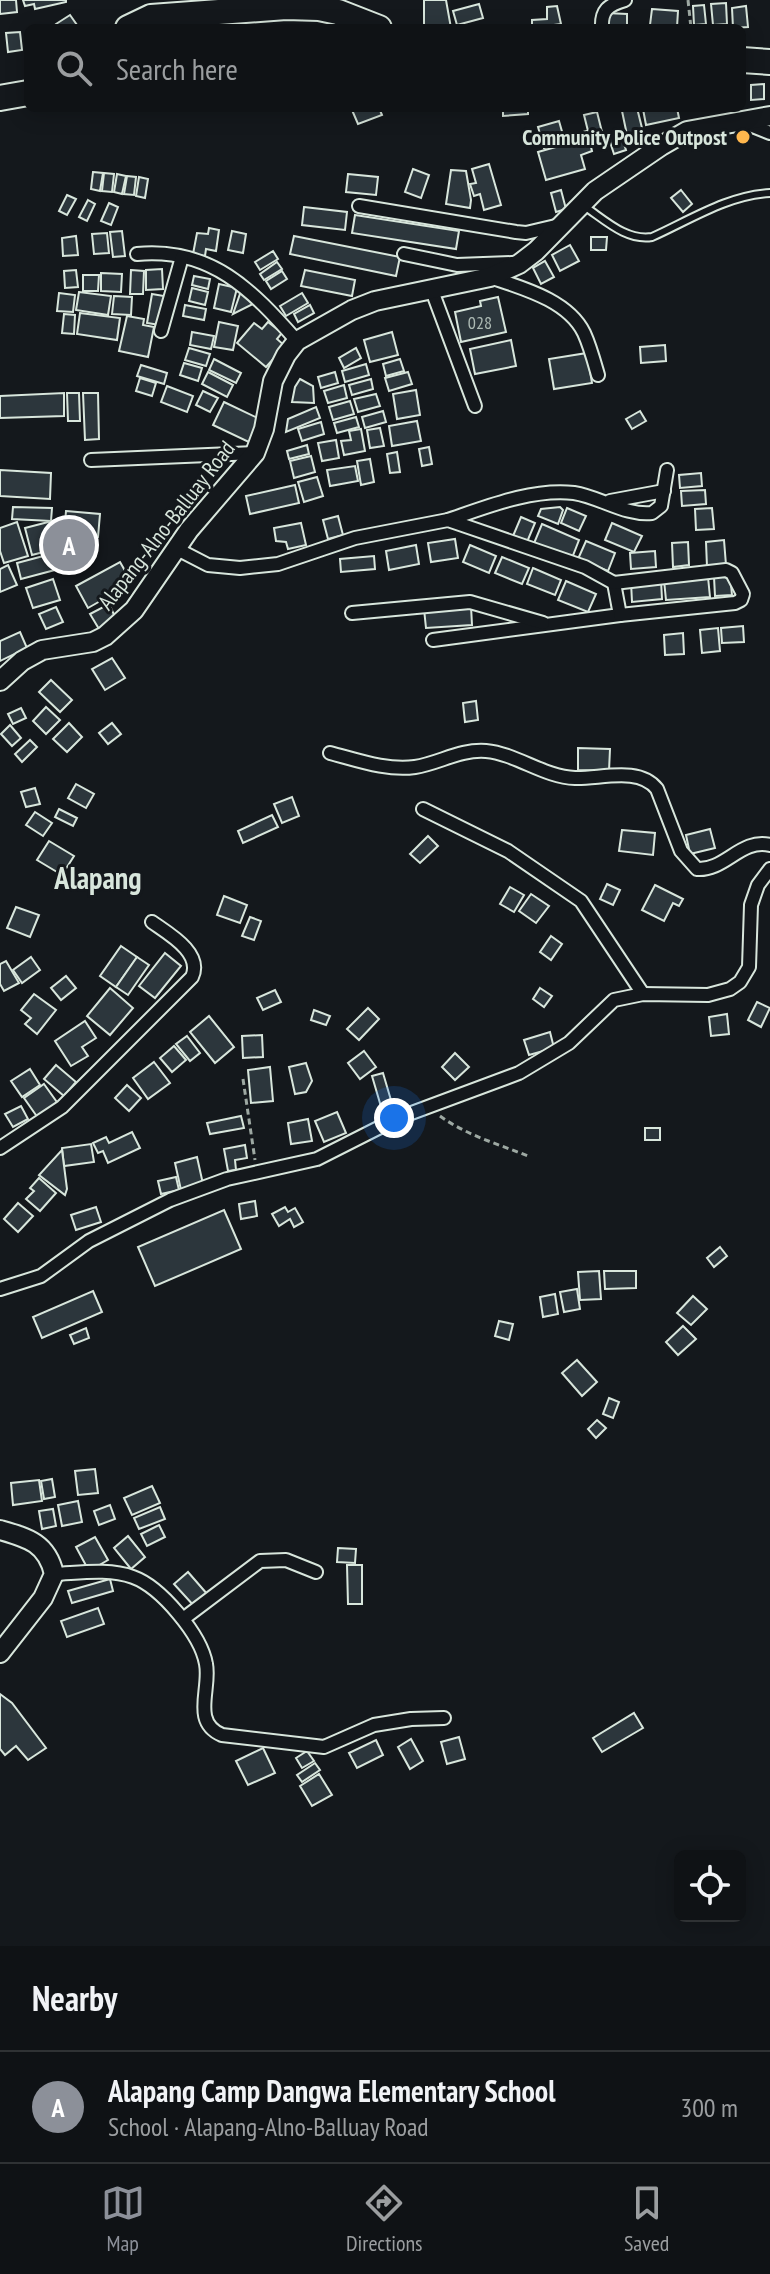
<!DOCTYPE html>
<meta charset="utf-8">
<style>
:root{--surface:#0f1215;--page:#1d2022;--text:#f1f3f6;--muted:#9b9ea0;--line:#2f3234;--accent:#8c9099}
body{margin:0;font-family:"PT Sans Narrow",sans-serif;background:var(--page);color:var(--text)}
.controls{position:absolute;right:24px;bottom:24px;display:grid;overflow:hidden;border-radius:12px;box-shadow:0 4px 20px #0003}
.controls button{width:72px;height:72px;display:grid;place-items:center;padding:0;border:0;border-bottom:2px solid var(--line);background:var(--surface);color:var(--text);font:40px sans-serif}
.you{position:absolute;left:394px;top:1118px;width:28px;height:28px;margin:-20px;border:6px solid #fff;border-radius:50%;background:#1a73e8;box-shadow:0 0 0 12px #1a73e833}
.badge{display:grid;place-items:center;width:52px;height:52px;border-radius:50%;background:var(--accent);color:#fff;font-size:26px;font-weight:700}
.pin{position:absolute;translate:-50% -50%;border:4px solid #fff;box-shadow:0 2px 8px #0006}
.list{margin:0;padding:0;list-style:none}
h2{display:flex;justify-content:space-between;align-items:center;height:104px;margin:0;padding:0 32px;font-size:34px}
h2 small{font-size:26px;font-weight:400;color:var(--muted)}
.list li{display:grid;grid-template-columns:52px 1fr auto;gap:24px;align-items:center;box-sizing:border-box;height:112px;padding:0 32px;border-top:2px solid var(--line)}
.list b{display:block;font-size:30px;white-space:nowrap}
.list p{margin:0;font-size:26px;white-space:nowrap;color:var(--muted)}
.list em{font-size:26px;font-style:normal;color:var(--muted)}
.icon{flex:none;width:44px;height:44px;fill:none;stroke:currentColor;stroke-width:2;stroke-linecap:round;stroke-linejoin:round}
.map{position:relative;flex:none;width:770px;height:1946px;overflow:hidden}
.search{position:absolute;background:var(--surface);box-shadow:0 4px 20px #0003;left:24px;right:24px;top:24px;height:88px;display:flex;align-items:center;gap:20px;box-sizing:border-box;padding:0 28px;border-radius:12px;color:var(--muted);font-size:30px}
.sheet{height:216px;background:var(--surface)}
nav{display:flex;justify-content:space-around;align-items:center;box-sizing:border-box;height:112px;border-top:2px solid var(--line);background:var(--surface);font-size:22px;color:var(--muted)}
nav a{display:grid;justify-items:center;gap:4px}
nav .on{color:var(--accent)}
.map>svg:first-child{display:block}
.building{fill:#2c363c;stroke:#d8e6dc;stroke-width:2}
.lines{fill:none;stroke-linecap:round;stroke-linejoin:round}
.lane-casing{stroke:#d8e6dc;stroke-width:10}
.street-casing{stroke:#d8e6dc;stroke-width:16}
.secondary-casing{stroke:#d8e6dc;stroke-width:22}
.highway-casing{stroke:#d8e6dc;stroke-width:28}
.path{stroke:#9da8a2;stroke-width:3;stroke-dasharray:6 4;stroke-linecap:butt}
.lane{stroke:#14181c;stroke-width:6}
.street{stroke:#14181c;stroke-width:12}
.secondary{stroke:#14181c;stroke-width:18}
.highway{stroke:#14181c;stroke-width:24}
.poi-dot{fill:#ffb74d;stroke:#14181c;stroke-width:3}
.labels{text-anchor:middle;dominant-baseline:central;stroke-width:6;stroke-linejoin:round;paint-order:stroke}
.number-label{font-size:18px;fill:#adbab4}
.poi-label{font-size:22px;font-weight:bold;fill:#d8e6dc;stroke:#14181c;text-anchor:end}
.street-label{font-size:22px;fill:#d8e6dc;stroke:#14181c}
.district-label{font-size:30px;font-weight:bold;fill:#d8e6dc;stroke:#14181c}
</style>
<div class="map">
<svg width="770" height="1946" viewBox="0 0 770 1946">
<rect width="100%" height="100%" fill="#14181c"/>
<g class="building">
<polygon points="0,0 16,0 17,12 0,14"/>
<polygon points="23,0 66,0 66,2 35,9 34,4 25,6"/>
<polygon points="424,0 446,0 451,28 424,28"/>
<polygon points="726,3 727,24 713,25 711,4"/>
<polygon points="479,4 483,18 457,25 453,11"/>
<polygon points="704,5 706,24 694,25 693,6"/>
<polygon points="557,6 561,24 532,28 532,20 547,19 547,7"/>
<polygon points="746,6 748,27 733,28 732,8"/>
<polygon points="652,9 678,11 677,27 650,25"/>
<polygon points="606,13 627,14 627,28 605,28"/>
<polygon points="70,15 77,25 72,28 58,28 56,24"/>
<polygon points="20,32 22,50 8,52 6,33"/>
<polygon points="764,84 764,99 751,100 751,85"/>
<polygon points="357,108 379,108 382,115 358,124 352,110"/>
<polygon points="503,108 528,108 528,114 503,116"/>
<polygon points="637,108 643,132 627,135 622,111"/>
<polygon points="677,108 679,118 646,125 643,109"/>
<polygon points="597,112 603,136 590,139 584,115"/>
<polygon points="559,121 565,142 544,148 538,127"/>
<polygon points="587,131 592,151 581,155 585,169 546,180 538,152 577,141 575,134"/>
<polygon points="620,132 626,150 614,154 608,136"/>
<polygon points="489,164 501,205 484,210 480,194 474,196 470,184 476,183 472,169"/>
<polygon points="413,169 429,175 421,198 405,192"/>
<polygon points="451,170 466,171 471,200 470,208 446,204"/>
<polygon points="93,172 103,173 100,191 91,189"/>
<polygon points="104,173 114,174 112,192 102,191"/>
<polygon points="117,174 126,176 122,194 114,192"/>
<polygon points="348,174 378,177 376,195 346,192"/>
<polygon points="127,176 136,177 134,195 124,194"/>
<polygon points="139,177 148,179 145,198 136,196"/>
<polygon points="561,190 566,209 556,212 551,193"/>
<polygon points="681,190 692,204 683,212 671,198"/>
<polygon points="67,195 76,199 67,215 59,211"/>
<polygon points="88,200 95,204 87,221 79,217"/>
<polygon points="109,203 118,207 111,225 101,221"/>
<polygon points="304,207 347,212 345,230 302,225"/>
<polygon points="355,215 459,231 456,249 352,233"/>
<polygon points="209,228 219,230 216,251 206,249 205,256 193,254 197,233 208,234"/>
<polygon points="122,231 125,256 113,257 110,232"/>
<polygon points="232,231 246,234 243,253 228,250"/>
<polygon points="107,233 109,253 94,254 92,234"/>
<polygon points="76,236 78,255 63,256 62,238"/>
<polygon points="294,236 400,257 396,276 290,254"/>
<polygon points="591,237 607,237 606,250 591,250"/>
<polygon points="570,245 579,261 560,271 552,255"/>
<polygon points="273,251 278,259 260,270 255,262"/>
<polygon points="545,261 554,277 541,284 533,268"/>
<polygon points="277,262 282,269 264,280 260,274"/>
<polygon points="162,269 163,289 146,290 146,270"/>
<polygon points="76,270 78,287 65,288 64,271"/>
<polygon points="131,270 144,271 143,294 130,294"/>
<polygon points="305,270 355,280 352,296 301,286"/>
<polygon points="282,271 287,279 271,289 266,281"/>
<polygon points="101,273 122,274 121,292 101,291"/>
<polygon points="83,275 99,275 98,291 83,291"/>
<polygon points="194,276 210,279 208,289 192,285"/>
<polygon points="219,284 237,288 231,312 214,308"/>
<polygon points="192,288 208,292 205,305 189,301"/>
<polygon points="241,291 253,304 233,314"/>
<polygon points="79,292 111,296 108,315 76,310"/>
<polygon points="59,293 75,295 73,312 57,311"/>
<polygon points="302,293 308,303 286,316 280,306"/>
<polygon points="152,294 164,296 160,325 147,323"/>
<polygon points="114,296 132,297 131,315 112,314"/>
<polygon points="498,297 506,332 461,342 455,312 481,306 480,301"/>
<polygon points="185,305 206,309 204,320 183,316"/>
<polygon points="310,305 314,313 298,322 294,314"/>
<polygon points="80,313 120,318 117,340 77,334"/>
<polygon points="64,314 75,315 74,334 62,333"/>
<polygon points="127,316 144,319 143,325 154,327 148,357 119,351"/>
<polygon points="219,322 238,326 233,350 214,347"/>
<polygon points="268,322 282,333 277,339 285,346 266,367 237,343 254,323 262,329"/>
<polygon points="192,332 214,336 211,349 190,345"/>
<polygon points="392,332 398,355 370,362 364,340"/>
<polygon points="511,340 516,366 475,374 470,349"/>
<polygon points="665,345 666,361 641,363 640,347"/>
<polygon points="189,348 210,354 206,366 185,360"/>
<polygon points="356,348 361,358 344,368 339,358"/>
<polygon points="587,353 592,383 554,389 549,359"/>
<polygon points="214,359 241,373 236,383 209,370"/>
<polygon points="400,359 404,371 386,376 383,364"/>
<polygon points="184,363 202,368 198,381 180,375"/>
<polygon points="366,364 369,375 345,382 342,371"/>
<polygon points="141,365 167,373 164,384 137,376"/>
<polygon points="208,372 233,385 227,397 202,384"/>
<polygon points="335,372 338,383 321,388 318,377"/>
<polygon points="408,372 412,384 389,391 385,378"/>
<polygon points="140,378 156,383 152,396 136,391"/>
<polygon points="300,379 313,386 314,403 292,402 295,387"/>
<polygon points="371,379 373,389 352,395 349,385"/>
<polygon points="344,385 347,398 328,403 324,391"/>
<polygon points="167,386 193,396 187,412 161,402"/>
<polygon points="416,390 420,415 397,419 393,394"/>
<polygon points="203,391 218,398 210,412 196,405"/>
<polygon points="64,393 64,416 0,418 0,396"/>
<polygon points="67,393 79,393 80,421 68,421"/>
<polygon points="83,393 98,393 99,439 85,440"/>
<polygon points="376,394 380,406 358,412 354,399"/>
<polygon points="350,401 354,414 333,420 329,407"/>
<polygon points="224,402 266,422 255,445 213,425"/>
<polygon points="316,407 320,418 286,432 288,419"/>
<polygon points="383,411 386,422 365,428 362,417"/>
<polygon points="640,411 646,421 632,429 626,419"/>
<polygon points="356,417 359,427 337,433 334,423"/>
<polygon points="417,421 421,441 392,446 389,426"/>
<polygon points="321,422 324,434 302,441 298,429"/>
<polygon points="380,428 384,446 370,448 367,430"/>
<polygon points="361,429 365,451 344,455 341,441 351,440 349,431"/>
<polygon points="336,440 339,458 322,461 318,443"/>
<polygon points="307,445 309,454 289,459 287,451"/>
<polygon points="429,447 432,464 422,466 419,449"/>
<polygon points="397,452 400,472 390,473 387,454"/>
<polygon points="311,456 315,472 294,478 290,461"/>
<polygon points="370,459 374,482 361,485 357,461"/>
<polygon points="355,466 358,481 330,486 327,470"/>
<polygon points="0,470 51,473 50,499 0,496"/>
<polygon points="701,473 702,486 680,488 679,475"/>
<polygon points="317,477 323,496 304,502 298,482"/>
<polygon points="295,485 299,503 250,514 246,496"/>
<polygon points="705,490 706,504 682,506 681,491"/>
<polygon points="13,507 52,508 51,521 12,519"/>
<polygon points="560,507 563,510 558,524 538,516 541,509"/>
<polygon points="567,508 586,516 579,531 561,523"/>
<polygon points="712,508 714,529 696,530 695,509"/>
<polygon points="66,511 100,514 98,537 64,534"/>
<polygon points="338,516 343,535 328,539 323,520"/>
<polygon points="521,517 535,523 527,542 513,536"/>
<polygon points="56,520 63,547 32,555 25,528"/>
<polygon points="17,522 28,556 4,563 0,551 0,528"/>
<polygon points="301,523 306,545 288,549 286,542 276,541 274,528"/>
<polygon points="612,523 642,536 634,552 605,540"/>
<polygon points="542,524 579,540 572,558 540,545 538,551 532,548"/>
<polygon points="455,539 458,558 431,562 428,543"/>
<polygon points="724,540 726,565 707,567 706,542"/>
<polygon points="586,541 615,553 608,571 578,559"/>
<polygon points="688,542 689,565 673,567 672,543"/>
<polygon points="416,545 419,564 389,570 386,551"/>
<polygon points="470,545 496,556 489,573 463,562"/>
<polygon points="66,550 70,566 21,579 17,563"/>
<polygon points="655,551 656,567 631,569 630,553"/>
<polygon points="374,556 375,569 341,572 340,559"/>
<polygon points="502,557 529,568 522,584 495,573"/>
<polygon points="120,562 132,583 88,608 76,586"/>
<polygon points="8,565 17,585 0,592 0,569"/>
<polygon points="533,568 561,580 555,595 527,584"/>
<polygon points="730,575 732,595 715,596 714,577"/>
<polygon points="708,577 710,597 666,600 664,580"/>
<polygon points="53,579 60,600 33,608 26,588"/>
<polygon points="661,580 662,599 632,602 631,582"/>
<polygon points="566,581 596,594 588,612 558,600"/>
<polygon points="109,604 117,621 99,629 90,614"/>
<polygon points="471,606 472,625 426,628 424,609"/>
<polygon points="56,607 63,622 46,629 39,614"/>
<polygon points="743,626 744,642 722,643 721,628"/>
<polygon points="718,628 720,651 702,653 700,630"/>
<polygon points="20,632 27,648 0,661 0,641"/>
<polygon points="683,633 684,654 665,655 664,635"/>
<polygon points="112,658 125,678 105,690 92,669"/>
<polygon points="51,680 72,700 60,712 39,692"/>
<polygon points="476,701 478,720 465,722 463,703"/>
<polygon points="46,707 60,720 46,734 33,721"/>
<polygon points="21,708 26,718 13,724 8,714"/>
<polygon points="69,723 82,737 67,752 53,739"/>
<polygon points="112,723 121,734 108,744 99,733"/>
<polygon points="10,725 21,738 12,746 1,734"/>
<polygon points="30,740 37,747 22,762 15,754"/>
<polygon points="578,748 610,749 609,771 578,770"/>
<polygon points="76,784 94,794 86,808 68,798"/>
<polygon points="35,788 40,804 26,807 21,792"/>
<polygon points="292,797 299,816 282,823 274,804"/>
<polygon points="59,809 77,818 73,826 55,817"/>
<polygon points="35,812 52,823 43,836 26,825"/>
<polygon points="272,815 278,827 243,843 238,831"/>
<polygon points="710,829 715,848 690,854 686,835"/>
<polygon points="622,830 655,833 653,855 619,851"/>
<polygon points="428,836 438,846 420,863 410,854"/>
<polygon points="49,841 74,856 62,875 37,860"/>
<polygon points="607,884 620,890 613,905 600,899"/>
<polygon points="655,885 683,899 679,906 673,903 664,921 642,910"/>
<polygon points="510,887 524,895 514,912 500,904"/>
<polygon points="531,894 549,906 536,923 519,911"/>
<polygon points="224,896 247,905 240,923 217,915"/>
<polygon points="16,907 39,915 30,937 7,928"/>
<polygon points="250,917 261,921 254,940 242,936"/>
<polygon points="551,936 562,944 551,960 540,952"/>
<polygon points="121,946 137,957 116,987 100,976"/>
<polygon points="165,953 181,966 155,998 139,986"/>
<polygon points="31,957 40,970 22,983 13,970"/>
<polygon points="137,957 149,965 128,995 116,987"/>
<polygon points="6,961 19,983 4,991 0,984 0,964"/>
<polygon points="66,976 76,988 61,1000 51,988"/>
<polygon points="110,988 133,1008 110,1035 87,1016"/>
<polygon points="540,988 552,996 544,1007 533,999"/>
<polygon points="275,990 281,1002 263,1010 257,998"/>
<polygon points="34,994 56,1010 37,1034 25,1024 31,1018 21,1010"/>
<polygon points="757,1002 770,1008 761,1027 748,1020"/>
<polygon points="368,1008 379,1019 359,1040 347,1029"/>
<polygon points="314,1010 330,1016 326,1025 311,1020"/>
<polygon points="727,1014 729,1034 711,1036 709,1017"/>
<polygon points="209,1016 234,1047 215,1063 190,1032"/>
<polygon points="85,1021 96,1038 82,1047 88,1056 71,1066 55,1041"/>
<polygon points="550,1032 554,1048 529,1055 524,1040"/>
<polygon points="262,1035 263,1057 243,1058 242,1036"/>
<polygon points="187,1036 200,1053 190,1061 176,1044"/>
<polygon points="174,1046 186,1060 172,1072 160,1058"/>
<polygon points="364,1051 376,1067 360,1079 348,1063"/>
<polygon points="455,1053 469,1067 455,1080 442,1067"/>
<polygon points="154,1062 170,1083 148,1099 133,1078"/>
<polygon points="306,1063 312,1081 306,1092 295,1094 289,1067"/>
<polygon points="56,1065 76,1082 64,1096 44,1079"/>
<polygon points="270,1067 273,1101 251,1103 248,1070"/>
<polygon points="30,1069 40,1085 22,1097 11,1081"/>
<polygon points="383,1073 393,1107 382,1110 372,1076"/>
<polygon points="44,1084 59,1105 38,1118 24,1098"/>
<polygon points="127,1085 141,1098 129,1111 115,1098"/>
<polygon points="21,1106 28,1119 13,1127 5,1114"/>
<polygon points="337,1112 346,1133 324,1142 315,1121"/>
<polygon points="241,1116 244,1128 210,1134 207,1123"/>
<polygon points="308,1119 312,1141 291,1144 288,1123"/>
<rect x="645" y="1128" width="15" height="12"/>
<polygon points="132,1132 140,1148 108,1163 103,1151 98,1153 93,1143 106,1137 109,1143"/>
<polygon points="91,1144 94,1162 64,1166 62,1148"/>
<polygon points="245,1145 247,1158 235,1160 236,1170 228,1171 224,1149"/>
<polygon points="62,1150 67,1189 65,1195 39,1175"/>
<polygon points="197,1157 203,1184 181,1190 175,1163"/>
<polygon points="176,1177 179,1190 161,1194 158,1181"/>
<polygon points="39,1178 56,1193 40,1211 26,1199 34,1191 30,1188"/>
<polygon points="255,1201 257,1216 241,1219 239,1204"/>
<polygon points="18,1203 33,1216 18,1232 4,1219"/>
<polygon points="96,1207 101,1222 76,1230 71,1215"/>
<polygon points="285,1207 288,1212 295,1208 303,1222 294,1227 290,1219 279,1226 272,1214"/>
<polygon points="224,1210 241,1249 155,1286 138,1247"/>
<polygon points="720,1247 727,1256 714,1267 707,1258"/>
<polygon points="599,1271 601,1299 580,1300 578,1272"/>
<polygon points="604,1271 636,1271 636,1288 605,1289"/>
<polygon points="577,1289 580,1309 564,1312 560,1292"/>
<polygon points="93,1291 102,1312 42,1338 33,1317"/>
<polygon points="555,1294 558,1314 543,1317 540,1297"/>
<polygon points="693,1296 707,1309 691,1325 677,1313"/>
<polygon points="499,1321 513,1324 509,1340 495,1336"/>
<polygon points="683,1326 696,1339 678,1355 666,1342"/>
<polygon points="86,1328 89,1338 74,1344 70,1335"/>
<polygon points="577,1360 597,1382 582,1396 562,1373"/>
<polygon points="609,1398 619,1402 613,1418 603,1414"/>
<polygon points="597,1420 606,1428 596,1438 588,1429"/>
<polygon points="95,1469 98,1493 78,1495 75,1471"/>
<polygon points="52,1479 55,1497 44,1499 41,1481"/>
<polygon points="39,1480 42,1501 13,1505 11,1483"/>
<polygon points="152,1486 160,1503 132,1515 124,1498"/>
<polygon points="78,1501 82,1522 62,1526 58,1505"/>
<polygon points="110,1505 115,1519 99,1525 94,1511"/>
<polygon points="160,1507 165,1519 139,1529 134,1518"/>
<polygon points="53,1509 56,1526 42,1529 39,1511"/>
<polygon points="159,1525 165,1537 147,1546 141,1534"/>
<polygon points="128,1536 145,1557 131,1569 114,1548"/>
<polygon points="95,1537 108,1560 89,1571 76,1547"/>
<polygon points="338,1548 356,1549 355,1563 337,1562"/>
<polygon points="347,1565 362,1565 362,1604 348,1604"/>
<polygon points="188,1572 208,1595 195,1607 174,1584"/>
<polygon points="110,1579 113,1591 72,1603 68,1591"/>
<polygon points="98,1608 104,1624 67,1637 61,1621"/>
<polygon points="0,1694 12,1703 46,1748 28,1760 16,1746 5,1755 0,1749"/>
<polygon points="634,1713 643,1728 602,1752 593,1738"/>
<polygon points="459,1737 465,1759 447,1764 441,1742"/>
<polygon points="411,1739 423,1761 410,1769 398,1747"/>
<polygon points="376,1740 383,1755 357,1768 349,1753"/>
<polygon points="263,1748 275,1773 248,1785 236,1761"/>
<polygon points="307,1751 314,1761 302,1768 296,1758"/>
<polygon points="315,1763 320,1770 302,1782 297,1775"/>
<polygon points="319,1774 332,1795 312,1806 300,1786"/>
</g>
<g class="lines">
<defs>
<path id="lane" d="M584,206c21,14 42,35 68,31 38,-17 76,-42 118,-44"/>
<g id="street">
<path d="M602,28c-1,-18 6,-23 23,-28"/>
<polyline points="740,121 770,133"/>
<polyline points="359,206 516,232 526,233 560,225"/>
<path d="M137,254c74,-7 115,36 160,87"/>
<polyline points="404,254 457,265 512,263"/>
<path d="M490,277c32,11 78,23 94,56 6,13 10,28 14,42"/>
<polyline points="431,288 475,406"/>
<polyline points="161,331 182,257"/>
<polyline points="91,460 255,453"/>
<polyline points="610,501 664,491"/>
<path d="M448,520c38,-13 85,-32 126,-27 26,4 52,23 78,20l9,-7 6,-36"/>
<polyline points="177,549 208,565 240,568 278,564 355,538 448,520 585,567 614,583 620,615 433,640"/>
<polyline points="614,583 726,570 732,573 743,594 741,600 735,603 620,615"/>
<polyline points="352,613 470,602 543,623"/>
<path d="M330,753c27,7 57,18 85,14 25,-4 45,-18 71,-16 31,3 58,26 89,27 25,1 64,-12 82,11l24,62 16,18c28,2 44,-31 73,-24"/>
<polyline points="423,809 508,851 581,901 643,994"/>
<path d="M0,1148l62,-41 130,-130c11,-24 -23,-43 -40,-55"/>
<polyline points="0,1289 41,1276 89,1241 170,1200 227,1179 317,1159 398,1118 519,1073 569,1043 614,1000 643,994 708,995 730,989 740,982 749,967 751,905 758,885 770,869"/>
<path d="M54,1574c25,-1 55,-6 79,3 28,10 68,58 73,87 5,25 -15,58 16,71l102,12 50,-22 37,-6 33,-1"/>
<polyline points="183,1619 260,1561 286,1560 316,1572"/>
</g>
<g id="secondary">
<polyline points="0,681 22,661 42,650 93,642 105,636 134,610 189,530 255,453 264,429 273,381 286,355 297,341 352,310 375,301 490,277 519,264 536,251 595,191 661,146 687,131 770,116"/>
<path d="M0,1530c28,8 47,13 54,44l-11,24 -43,55"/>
</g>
<g id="highway">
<polyline points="128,28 151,17 286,7 319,8 338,12 379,28"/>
<polyline points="742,60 770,62"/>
<polyline points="0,98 28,93"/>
</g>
</defs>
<use href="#lane" class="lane-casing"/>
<use href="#street" class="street-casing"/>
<use href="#secondary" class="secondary-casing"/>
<use href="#highway" class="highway-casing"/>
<g class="path">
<polyline points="688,0 691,28"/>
<polyline points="243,1079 255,1160"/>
<path d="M440,1116c26,19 58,28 88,40"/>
</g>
<use href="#lane" class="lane"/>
<use href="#street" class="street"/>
<use href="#secondary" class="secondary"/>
<use href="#highway" class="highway"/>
</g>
<circle class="poi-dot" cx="743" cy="137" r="8"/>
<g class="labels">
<g class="number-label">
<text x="480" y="322">028</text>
</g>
<g class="poi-label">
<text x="727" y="137">Community Police Outpost</text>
</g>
<g class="street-label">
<text transform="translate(166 525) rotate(-52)">Alapang-Alno-Balluay Road</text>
</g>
<g class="district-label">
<text x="98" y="877">Alapang</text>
</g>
</g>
</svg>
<div class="controls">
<button><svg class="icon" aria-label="locate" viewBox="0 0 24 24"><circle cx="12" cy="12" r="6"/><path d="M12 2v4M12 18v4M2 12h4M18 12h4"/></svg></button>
</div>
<div class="you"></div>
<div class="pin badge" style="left:69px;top:545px">A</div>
<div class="search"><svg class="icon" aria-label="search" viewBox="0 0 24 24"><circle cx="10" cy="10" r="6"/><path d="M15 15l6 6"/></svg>Search here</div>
</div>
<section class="sheet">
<h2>Nearby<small></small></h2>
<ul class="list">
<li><span class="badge">A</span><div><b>Alapang Camp Dangwa Elementary School</b><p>School · Alapang-Alno-Balluay Road</p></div><em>300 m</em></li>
</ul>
</section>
<nav>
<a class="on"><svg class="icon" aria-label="map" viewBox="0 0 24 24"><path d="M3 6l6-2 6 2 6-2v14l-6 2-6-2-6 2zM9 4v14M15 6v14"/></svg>Map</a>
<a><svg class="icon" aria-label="directions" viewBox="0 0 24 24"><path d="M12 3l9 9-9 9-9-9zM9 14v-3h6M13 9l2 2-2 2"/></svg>Directions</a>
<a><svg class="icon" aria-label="saved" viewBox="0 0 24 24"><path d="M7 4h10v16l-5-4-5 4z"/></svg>Saved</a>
</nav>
